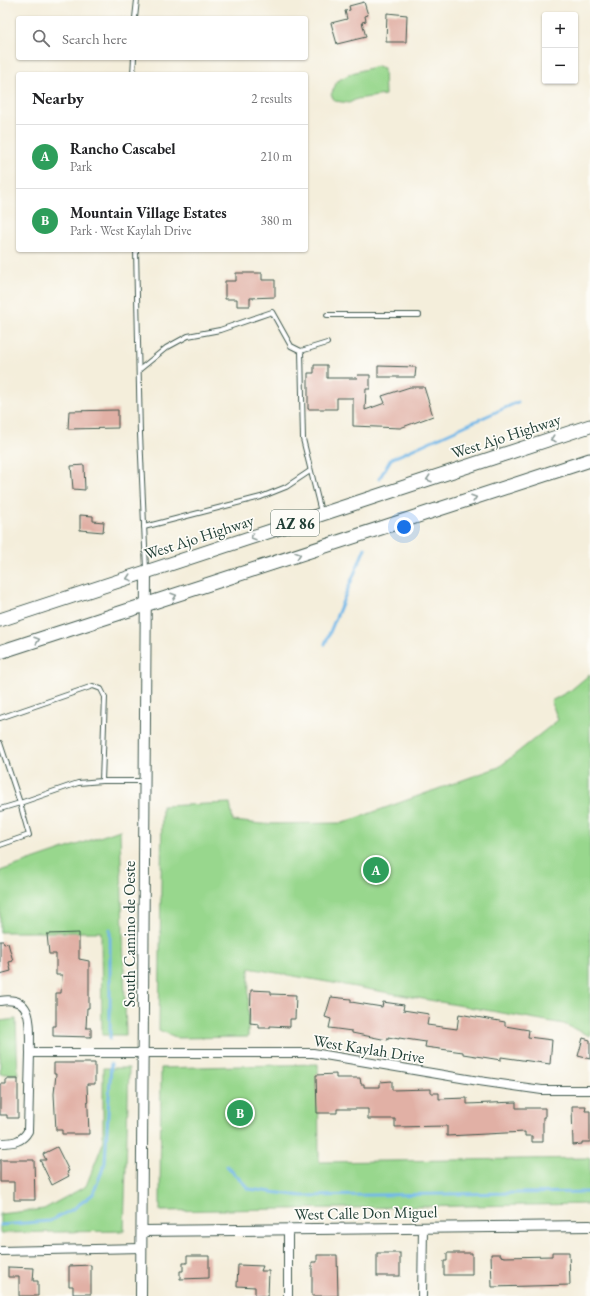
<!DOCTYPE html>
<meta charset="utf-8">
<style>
:root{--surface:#fff;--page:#f2f2f2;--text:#202124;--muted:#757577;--line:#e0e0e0;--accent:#c8321e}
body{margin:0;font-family:"EB Garamond",serif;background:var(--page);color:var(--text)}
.controls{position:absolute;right:12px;top:12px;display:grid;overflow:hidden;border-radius:4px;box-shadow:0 1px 3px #0004}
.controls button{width:36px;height:36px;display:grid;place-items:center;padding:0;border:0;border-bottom:1px solid var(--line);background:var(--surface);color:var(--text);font:20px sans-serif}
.you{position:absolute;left:404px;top:527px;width:14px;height:14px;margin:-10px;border:3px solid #fff;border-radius:50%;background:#1a73e8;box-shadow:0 0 0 6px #1a73e833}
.badge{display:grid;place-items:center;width:26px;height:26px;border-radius:50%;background:var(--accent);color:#fff;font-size:13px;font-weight:700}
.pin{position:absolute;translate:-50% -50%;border:2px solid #fff;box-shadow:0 1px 4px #0006}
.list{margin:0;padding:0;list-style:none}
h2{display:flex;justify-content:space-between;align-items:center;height:52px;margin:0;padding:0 16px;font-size:17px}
h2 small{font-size:13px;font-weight:400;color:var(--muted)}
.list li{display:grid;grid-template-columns:26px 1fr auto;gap:12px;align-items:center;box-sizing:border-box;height:64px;padding:0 16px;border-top:1px solid var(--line)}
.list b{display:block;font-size:15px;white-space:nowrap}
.list p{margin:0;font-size:13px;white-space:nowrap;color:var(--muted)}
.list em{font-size:13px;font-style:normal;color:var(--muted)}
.icon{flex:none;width:22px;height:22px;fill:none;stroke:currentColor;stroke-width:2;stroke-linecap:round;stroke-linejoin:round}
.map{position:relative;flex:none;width:590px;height:1296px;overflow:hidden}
.search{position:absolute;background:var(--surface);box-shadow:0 1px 3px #0004;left:16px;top:16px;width:292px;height:44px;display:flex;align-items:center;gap:10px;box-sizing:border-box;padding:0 14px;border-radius:4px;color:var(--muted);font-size:15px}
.panel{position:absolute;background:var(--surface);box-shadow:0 1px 3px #0004;left:16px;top:72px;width:292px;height:180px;border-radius:4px}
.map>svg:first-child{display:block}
.green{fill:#98d78d;stroke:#5c8a60}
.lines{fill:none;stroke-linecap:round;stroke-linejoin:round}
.stream{stroke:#72b8e9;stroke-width:3}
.building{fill:#e1b0a5}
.service-casing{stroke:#3f584d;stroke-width:6}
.minor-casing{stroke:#3f584d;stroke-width:10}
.tertiary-casing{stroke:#3f584d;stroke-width:12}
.primary-casing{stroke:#3f584d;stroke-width:15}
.service{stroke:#fff;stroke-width:4}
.minor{stroke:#fff;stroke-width:8}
.tertiary{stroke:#fff;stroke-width:10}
.primary{stroke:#fff;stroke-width:13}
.oneway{stroke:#8f9e9a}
.labels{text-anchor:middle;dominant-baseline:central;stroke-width:3.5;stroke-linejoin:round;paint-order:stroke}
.shield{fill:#fdfcf7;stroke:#62766e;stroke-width:1}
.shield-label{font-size:15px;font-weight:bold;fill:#1f3d34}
.street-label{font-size:16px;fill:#1f3d34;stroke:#fdfcf7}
</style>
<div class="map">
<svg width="590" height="1296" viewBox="0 0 590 1296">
<rect width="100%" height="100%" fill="#fdfcf7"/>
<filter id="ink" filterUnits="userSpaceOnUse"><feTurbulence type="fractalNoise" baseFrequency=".025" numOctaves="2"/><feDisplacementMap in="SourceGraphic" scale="8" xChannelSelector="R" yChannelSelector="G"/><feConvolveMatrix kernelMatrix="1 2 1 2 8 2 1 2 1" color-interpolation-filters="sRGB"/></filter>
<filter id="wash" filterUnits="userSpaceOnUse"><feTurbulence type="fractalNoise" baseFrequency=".012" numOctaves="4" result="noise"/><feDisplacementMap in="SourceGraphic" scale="16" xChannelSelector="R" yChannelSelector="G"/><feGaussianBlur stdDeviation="0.9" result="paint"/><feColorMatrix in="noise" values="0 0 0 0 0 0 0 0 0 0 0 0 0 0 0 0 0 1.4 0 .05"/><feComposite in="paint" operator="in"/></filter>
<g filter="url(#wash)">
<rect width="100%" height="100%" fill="#f4eedb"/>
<g class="green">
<polygon points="377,66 384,68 385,95 357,99 349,103 335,101 331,95 337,81 352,73"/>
<polygon points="590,674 590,1036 564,1024 249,968 248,1037 178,1038 159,1030 162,806 230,803 233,821 262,824 343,823 499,767 558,720 551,701 571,690"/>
<polygon points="120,830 126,1035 102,1035 101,932 0,932 0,871"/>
<polygon points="16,1019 18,1074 0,1074 0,1021"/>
<polygon points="318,1064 319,1162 590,1158 590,1204 160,1211 161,1068"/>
<polygon points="103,1068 129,1068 124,1231 0,1233 0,1214 44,1209 86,1186 103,1143"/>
</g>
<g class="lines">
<g class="stream">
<polyline points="379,479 391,459 518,402"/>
<polyline points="325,644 365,548"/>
<polyline points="110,1039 110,929"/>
<polyline points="227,1166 249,1189 302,1196 590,1192"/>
<polyline points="0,1225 50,1221 73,1209 93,1194 105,1163 111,1064"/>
</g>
</g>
<g id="blocks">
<g class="building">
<polygon points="364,2 368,15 365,16 366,21 362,22 366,37 337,44 331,23 347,19 345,11 350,10 349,6"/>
<polygon points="387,13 407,15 406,42 386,42"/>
<polygon points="236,273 262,273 262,280 275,280 275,297 250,298 250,306 237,306 237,299 225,299 225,281 236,281"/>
<polygon points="314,365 327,365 327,378 357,378 358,375 370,375 370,389 366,389 365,410 385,403 382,396 410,387 424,387 433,416 400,428 353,426 353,398 337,398 337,409 308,409 308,373 314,373"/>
<polygon points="378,366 416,367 415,377 378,377"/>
<polygon points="118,410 118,428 68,429 69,411"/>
<polygon points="84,465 85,490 73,489 71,466"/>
<polygon points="80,515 93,516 93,521 104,522 103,532 80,530"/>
<polygon points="79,933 79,959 89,961 89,1008 87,1008 86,1028 91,1028 91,1037 53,1036 53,1026 56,1026 56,993 61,993 62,975 56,975 56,954 49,954 47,934"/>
<polygon points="0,941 3,941 4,944 8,943 13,961 9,962 11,971 0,974"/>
<polygon points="251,990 271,991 271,994 296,995 295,1019 290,1019 290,1027 270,1026 270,1028 259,1028 259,1024 250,1023"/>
<polygon points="331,997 351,999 351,1002 382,1007 383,1002 404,1005 403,1010 429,1014 427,1025 457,1029 459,1014 505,1022 505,1026 529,1030 528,1037 552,1040 550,1064 501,1057 501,1060 463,1054 463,1052 425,1047 426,1042 399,1038 399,1039 388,1037 388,1040 382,1039 352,1033 352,1031 329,1028 331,1019 325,1017"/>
<polygon points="583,1038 590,1040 590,1059 578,1056"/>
<polygon points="54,1063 95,1063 95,1084 87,1084 89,1134 62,1134 62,1130 56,1130 54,1094 56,1074 54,1074"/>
<polygon points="336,1074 336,1078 360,1078 361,1084 364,1084 364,1087 380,1087 380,1082 392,1081 392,1090 431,1089 431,1093 439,1093 439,1099 467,1098 467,1104 516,1102 516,1108 545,1108 545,1117 543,1117 543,1142 532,1142 532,1136 525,1136 525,1132 447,1136 447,1126 395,1127 395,1119 368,1119 368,1109 337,1109 337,1113 317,1113 316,1075"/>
<polygon points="6,1079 18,1079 18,1118 7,1118 7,1115 0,1115 0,1084 6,1084"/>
<polygon points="572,1106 586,1106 585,1111 590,1111 590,1142 582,1142 582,1144 573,1145"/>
<polygon points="57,1147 69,1171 67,1172 69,1176 52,1185 40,1160 46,1160 43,1154"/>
<polygon points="0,1160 34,1160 35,1200 14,1200 14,1182 0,1182"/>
<polygon points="552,1252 569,1252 570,1285 492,1287 491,1254 500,1254 500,1256 505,1257 552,1256"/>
<rect x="377" y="1253" width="23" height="23"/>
<polygon points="447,1253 472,1253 472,1275 444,1275 444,1261 447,1261"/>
<polygon points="317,1255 337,1255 338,1296 312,1296 312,1262 317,1262"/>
<polygon points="187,1256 209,1256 209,1278 180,1279 180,1271 183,1271 183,1263 187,1263"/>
<polygon points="91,1265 91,1294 73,1294 73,1286 69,1286 69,1266"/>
<polygon points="238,1265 263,1266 261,1271 269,1271 268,1296 255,1296 255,1287 237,1286"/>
<polygon points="8,1267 34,1268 33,1281 38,1281 38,1296 19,1296 19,1277 8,1277"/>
</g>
</g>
</g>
<g filter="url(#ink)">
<use href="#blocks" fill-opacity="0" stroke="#3f584d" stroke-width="1"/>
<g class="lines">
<defs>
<g id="service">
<polyline points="135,18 137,0"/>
<polyline points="133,74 134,58"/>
<polyline points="136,250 140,434 146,569"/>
<polyline points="327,315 419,315"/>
<polyline points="139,370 166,348 188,336 220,330 272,312 291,346 301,351"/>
<polyline points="321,512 303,439 301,351 327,343"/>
<polyline points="144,527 261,497 286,487 310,471"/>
<polyline points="0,718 93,686 101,689 105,697 102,781 144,781"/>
<polyline points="0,743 20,803 78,783 102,781"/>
<polyline points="0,809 20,803 29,835 0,845"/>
</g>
<g id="minor">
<path d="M0,1001c36,-6 29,27 30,52"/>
<path d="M0,1143c13,0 22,-1 28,-12l2,-78h283l166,28 63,9h48"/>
<polyline points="288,1229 288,1296"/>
<polyline points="0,1251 142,1248"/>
<polyline points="422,1296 423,1228"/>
</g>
<g id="tertiary">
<polyline points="142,1231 590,1226"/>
<polyline points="141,1296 146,572"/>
</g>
<g id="primary">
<polyline points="0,620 590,426"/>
<polyline points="0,652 590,460"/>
</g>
</defs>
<use href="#service" class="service-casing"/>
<use href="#minor" class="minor-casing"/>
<use href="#tertiary" class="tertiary-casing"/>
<use href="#primary" class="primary-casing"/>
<use href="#service" class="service"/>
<use href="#minor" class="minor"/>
<use href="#tertiary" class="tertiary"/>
<use href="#primary" class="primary"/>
</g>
<defs><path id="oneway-chevron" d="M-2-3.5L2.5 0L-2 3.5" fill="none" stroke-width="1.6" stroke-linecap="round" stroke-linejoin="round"/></defs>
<g class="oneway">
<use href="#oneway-chevron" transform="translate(553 439) rotate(162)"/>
<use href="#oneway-chevron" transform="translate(429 479) rotate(162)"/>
<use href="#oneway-chevron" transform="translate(474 498) rotate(-18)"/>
<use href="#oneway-chevron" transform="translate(253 537) rotate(162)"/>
<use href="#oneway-chevron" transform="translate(298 555) rotate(-18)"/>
<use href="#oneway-chevron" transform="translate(129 578) rotate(162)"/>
<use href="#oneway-chevron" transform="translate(174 596) rotate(-18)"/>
<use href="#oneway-chevron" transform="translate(37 640) rotate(-18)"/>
</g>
</g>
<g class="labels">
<rect class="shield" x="271" y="510" width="48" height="26" rx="3"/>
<g class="shield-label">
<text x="295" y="523">AZ 86</text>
</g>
<g class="street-label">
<text transform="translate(506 436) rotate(-18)">West Ajo Highway</text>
<text transform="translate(199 537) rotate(-18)">West Ajo Highway</text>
<text transform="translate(129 934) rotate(-90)">South Camino de Oeste</text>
<text transform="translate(369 1049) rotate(9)">West Kaylah Drive</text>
<text transform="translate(366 1213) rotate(-1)">West Calle Don Miguel</text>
</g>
</g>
</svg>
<div class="controls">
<button>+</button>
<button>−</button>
</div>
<div class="you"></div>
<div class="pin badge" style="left:376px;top:870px;background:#2e9e5b">A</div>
<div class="pin badge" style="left:240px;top:1113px;background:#2e9e5b">B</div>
<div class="search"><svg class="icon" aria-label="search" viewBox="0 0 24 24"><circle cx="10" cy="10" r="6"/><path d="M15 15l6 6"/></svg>Search here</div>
<section class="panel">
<h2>Nearby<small>2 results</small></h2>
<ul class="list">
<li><span class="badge" style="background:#2e9e5b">A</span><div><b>Rancho Cascabel</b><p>Park</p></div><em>210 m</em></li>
<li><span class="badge" style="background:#2e9e5b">B</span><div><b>Mountain Village Estates</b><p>Park · West Kaylah Drive</p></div><em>380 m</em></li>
</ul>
</section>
</div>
